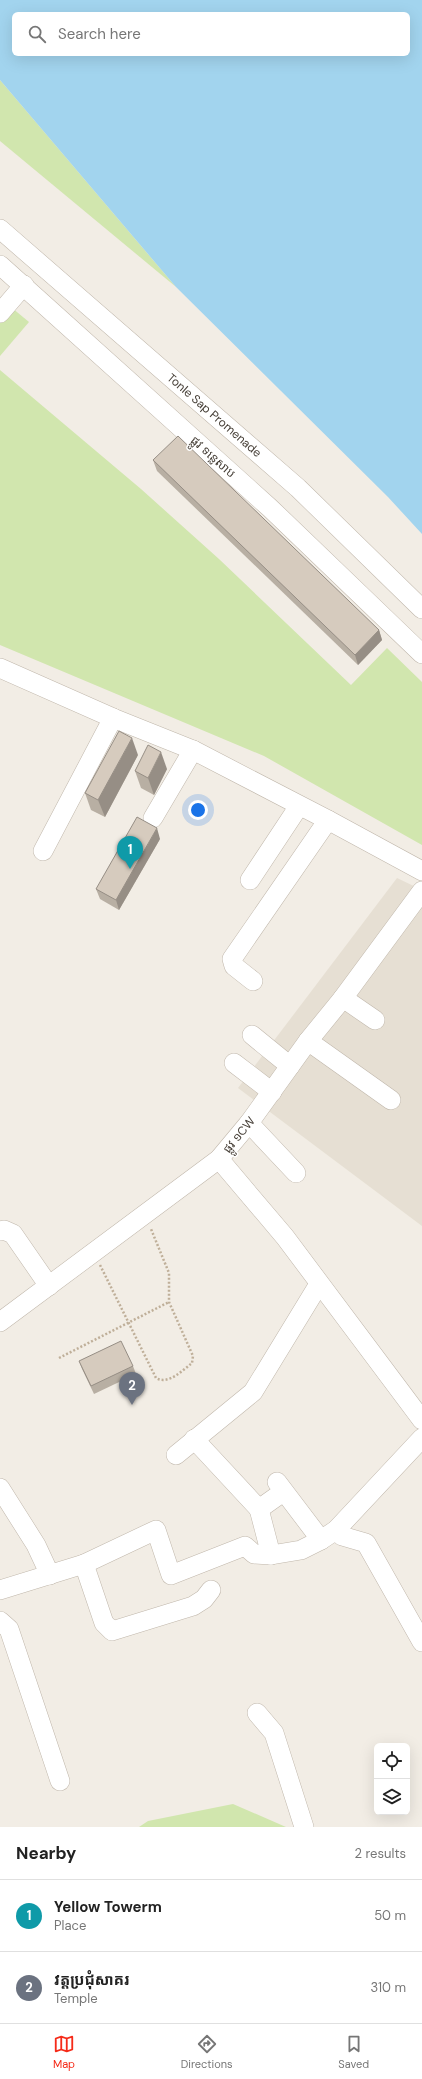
<!DOCTYPE html>
<meta charset="utf-8">
<style>
:root{--surface:#fff;--page:#f2f2f2;--text:#222;--muted:#767676;--line:#e0e0e0;--accent:#f52b19}
body{margin:0;font-family:"DM Sans","Noto Sans Khmer",sans-serif;background:var(--page);color:var(--text)}
.controls{position:absolute;right:12px;bottom:12px;display:grid;overflow:hidden;border-radius:6px;box-shadow:0 4px 16px #0002}
.controls button{width:36px;height:36px;display:grid;place-items:center;padding:0;border:0;border-bottom:1px solid var(--line);background:var(--surface);color:var(--text);font:20px sans-serif}
.you{position:absolute;left:198px;top:810px;width:14px;height:14px;margin:-10px;border:3px solid #fff;border-radius:50%;background:#1a73e8;box-shadow:0 0 0 6px #1a73e833}
.badge{display:grid;place-items:center;width:26px;height:26px;border-radius:50%;background:var(--accent);color:#fff;font-size:13px;font-weight:700}
.pin{position:absolute;translate:-50% -33px;filter:drop-shadow(0 1px 2px #0008)}
.pin::after{content:'';position:absolute;top:21px;width:14px;height:12px;background:inherit;clip-path:polygon(0 0,100% 0,50% 100%)}
.list{margin:0;padding:0;list-style:none}
h2{display:flex;justify-content:space-between;align-items:center;height:52px;margin:0;padding:0 16px;font-size:17px}
h2 small{font-size:13px;font-weight:400;color:var(--muted)}
.list li{display:grid;grid-template-columns:26px 1fr auto;gap:12px;align-items:center;box-sizing:border-box;height:72px;padding:0 16px;border-top:1px solid var(--line)}
.list b{display:block;font-size:15px;white-space:nowrap}
.list p{margin:0;font-size:13px;white-space:nowrap;color:var(--muted)}
.list em{font-size:13px;font-style:normal;color:var(--muted)}
.icon{flex:none;width:22px;height:22px;fill:none;stroke:currentColor;stroke-width:2;stroke-linecap:round;stroke-linejoin:round}
.map{position:relative;flex:none;width:422px;height:1827px;overflow:hidden}
.search{position:absolute;background:var(--surface);box-shadow:0 4px 16px #0002;left:12px;right:12px;top:12px;height:44px;display:flex;align-items:center;gap:10px;box-sizing:border-box;padding:0 14px;border-radius:6px;color:var(--muted);font-size:15px}
.sheet{height:196px;background:var(--surface)}
nav{display:flex;justify-content:space-around;align-items:center;box-sizing:border-box;height:56px;border-top:1px solid var(--line);background:var(--surface);font-size:11px;color:var(--muted)}
nav a{display:grid;justify-items:center;gap:2px}
nav .on{color:var(--accent)}
.map>svg:first-child{display:block}
.residential{fill:#e6dfd3}
.green{fill:#d1e6ae}
.water{fill:#a2d4ee;fill-rule:evenodd}
.lines{fill:none;stroke-linecap:round;stroke-linejoin:round}
.minor-casing{stroke:#c0b7ab;stroke-width:20}
.path{stroke:#bfaf99;stroke-width:2.5;stroke-dasharray:2 2;stroke-linecap:butt}
.minor{stroke:#fff;stroke-width:19}
.wall{fill:#b8afa3}
.shaded-wall{fill:#968e85}
.building{fill:#d6cbbe;stroke:#968e85}
.labels{text-anchor:middle;dominant-baseline:central;stroke-width:3;stroke-linejoin:round;paint-order:stroke}
.street-label{font-size:12px;fill:#443d35;stroke:#fff}
</style>
<div class="map">
<svg width="422" height="1827" viewBox="0 0 422 1827">
<rect width="100%" height="100%" fill="#f2ede5"/>
<polygon class="residential" points="397,878 422,890 422,1226 238,1088"/>
<g class="green">
<polygon points="0,80 176,287 0,141"/>
<polygon points="0,298 29,322 0,356"/>
<polygon points="0,370 141,489 219,559 351,685 387,648 422,682 422,845 264,756 0,645"/>
<polygon points="233,1804 286,1827 139,1827 148,1821"/>
</g>
<path class="water" d="M0,0h422v534l-34,-37 -212,-210 -176,-207zM14,14h394v40h-394z"/>
<g class="lines">
<defs>
<g id="minor">
<path id="s1" d="M0,229l298,259 124,121"/>
<polyline points="0,265 270,508 422,654"/>
<polyline points="0,313 24,285"/>
<polyline points="0,668 113,718 193,750 328,820 422,871"/>
<polyline points="153,818 193,750"/>
<polyline points="43,851 113,718"/>
<polyline points="250,880 299,806"/>
<polyline points="253,981 234,966 232,959 328,820"/>
<polyline points="343,998 375,1020"/>
<polyline points="252,1035 290,1066"/>
<polyline points="308,1041 391,1100"/>
<polyline points="234,1063 272,1092"/>
<polyline points="249,1123 296,1173"/>
<polyline points="219,1159 285,1237 422,1420"/>
<polyline points="0,1231 4,1230 13,1234 49,1286"/>
<polyline points="0,1322 219,1159 249,1123 308,1041 343,998 422,891"/>
<polyline points="194,1439 259,1509"/>
<polyline points="176,1455 253,1392 319,1284"/>
<polyline points="277,1482 321,1540"/>
<polyline points="0,1488 36,1545 50,1575"/>
<polyline points="336,1530 342,1536 366,1543 422,1642"/>
<polyline points="271,1555 259,1509 283,1492"/>
<polyline points="84,1564 104,1623 112,1631 193,1606 204,1599 211,1590"/>
<polyline points="0,1590 84,1564 156,1530 171,1575 245,1546 254,1554 271,1555 301,1550 321,1540 336,1530 422,1438"/>
<polyline points="0,1621 9,1629 60,1781"/>
<polyline points="257,1713 274,1733 304,1827"/>
</g>
</defs>
<use href="#minor" class="minor-casing"/>
<g class="path">
<path d="M100,1265l56,113c12,7 26,-7 36,-15l1,-7 -24,-54v-29l-18,-44"/>
<polyline points="59,1358 169,1302"/>
</g>
<use href="#minor" class="minor"/>
</g>
<g class="wall">
<polygon points="153,460 379,630 382,640 358,665 157,471"/>
<polygon points="138,755 105,817 91,810 85,793"/>
<polygon points="167,769 154,795 141,788 135,771"/>
<polygon points="160,839 119,910 100,899 96,889"/>
<polygon points="79,1361 133,1366 136,1374 94,1394 82,1369"/>
</g>
<g class="shaded-wall">
<polygon points="379,630 382,640 358,665 355,655"/>
<polygon points="132,738 138,755 105,817 98,800"/>
<polygon points="161,752 167,769 154,795 148,778"/>
<polygon points="157,828 160,839 119,910 116,900"/>
</g>
<g class="building">
<polygon points="178,436 379,630 355,655 153,460"/>
<polygon points="119,731 132,738 98,800 85,793"/>
<polygon points="148,745 161,752 148,778 135,771"/>
<polygon points="137,817 157,828 116,900 96,889"/>
<polygon points="121,1341 133,1366 91,1386 79,1361"/>
</g>
<g class="labels">
<g class="street-label">
<text stroke="none"><textPath href="#s1" startOffset="284">Tonle Sap Promenade</textPath></text>
<text transform="translate(213 457) rotate(42)">ផ្លូវ ទន្លេសាប</text>
<text transform="translate(239 1135) rotate(-51)">ផ្លូវ ១CW</text>
</g>
</g>
</svg>
<div class="controls">
<button><svg class="icon" aria-label="locate" viewBox="0 0 24 24"><circle cx="12" cy="12" r="6"/><path d="M12 2v4M12 18v4M2 12h4M18 12h4"/></svg></button>
<button><svg class="icon" aria-label="layers" viewBox="0 0 24 24"><path d="M12 4l9 5-9 5-9-5zM3 14l9 5 9-5"/></svg></button>
</div>
<div class="you"></div>
<div class="pin badge" style="left:130px;top:869px;background:#0f9aa8">1</div>
<div class="pin badge" style="left:132px;top:1405px;background:#6b7280">2</div>
<div class="search"><svg class="icon" aria-label="search" viewBox="0 0 24 24"><circle cx="10" cy="10" r="6"/><path d="M15 15l6 6"/></svg>Search here</div>
</div>
<section class="sheet">
<h2>Nearby<small>2 results</small></h2>
<ul class="list">
<li><span class="badge" style="background:#0f9aa8">1</span><div><b>Yellow Towerm</b><p>Place</p></div><em>50 m</em></li>
<li><span class="badge" style="background:#6b7280">2</span><div><b>វត្តប្រជុំសាគរ</b><p>Temple</p></div><em>310 m</em></li>
</ul>
</section>
<nav>
<a class="on"><svg class="icon" aria-label="map" viewBox="0 0 24 24"><path d="M3 6l6-2 6 2 6-2v14l-6 2-6-2-6 2zM9 4v14M15 6v14"/></svg>Map</a>
<a><svg class="icon" aria-label="directions" viewBox="0 0 24 24"><path d="M12 3l9 9-9 9-9-9zM9 14v-3h6M13 9l2 2-2 2"/></svg>Directions</a>
<a><svg class="icon" aria-label="saved" viewBox="0 0 24 24"><path d="M7 4h10v16l-5-4-5 4z"/></svg>Saved</a>
</nav>
